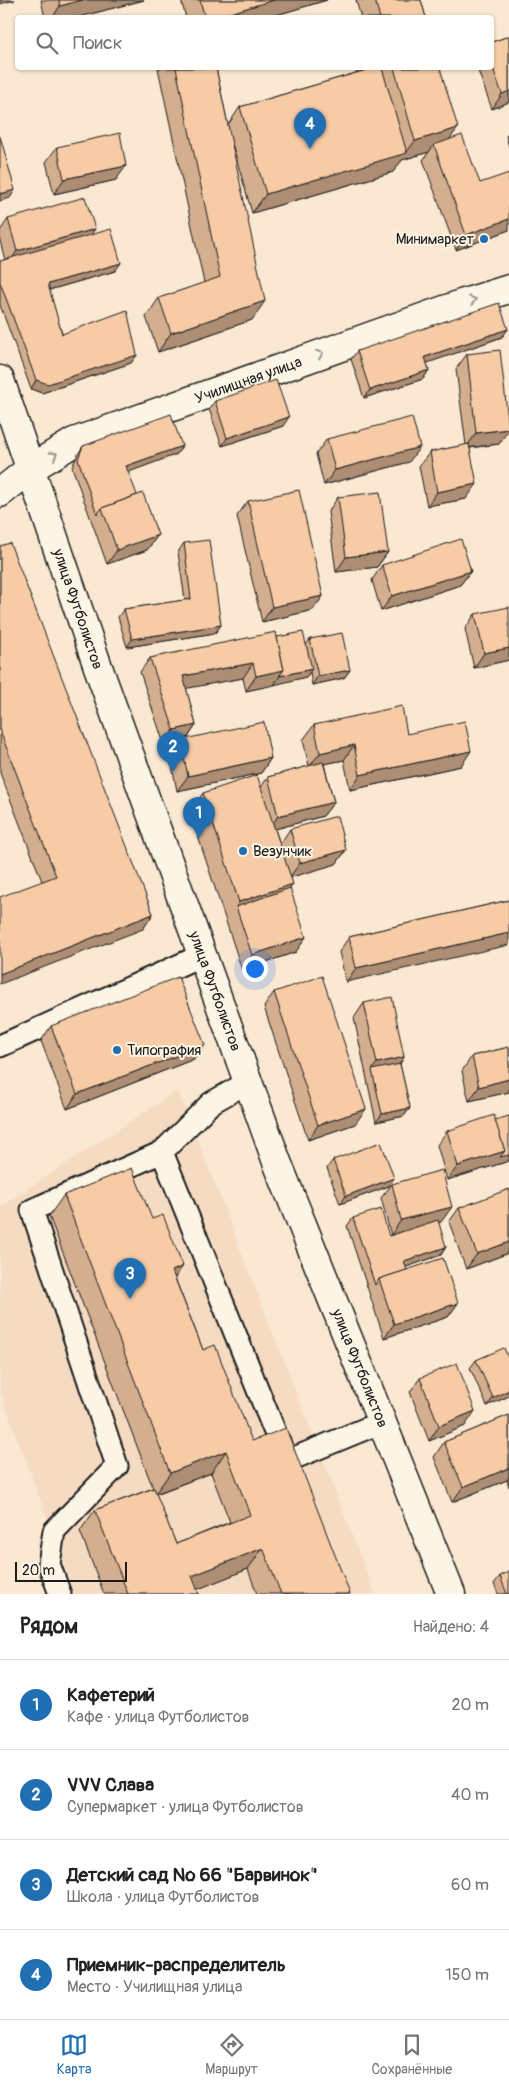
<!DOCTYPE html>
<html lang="ru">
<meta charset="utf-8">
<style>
:root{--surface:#fff;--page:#f6f6f6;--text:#222;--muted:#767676;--line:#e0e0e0;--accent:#1f6fb2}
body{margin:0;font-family:Pangolin,sans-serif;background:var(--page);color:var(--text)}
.scale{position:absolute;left:15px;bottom:12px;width:112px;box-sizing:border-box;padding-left:5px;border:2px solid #1c1c1c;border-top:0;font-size:14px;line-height:18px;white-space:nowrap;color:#1c1c1c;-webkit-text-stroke:4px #fcf5e5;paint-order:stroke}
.you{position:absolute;left:254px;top:968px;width:18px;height:18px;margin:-12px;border:4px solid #fff;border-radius:50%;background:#1a73e8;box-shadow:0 0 0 8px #1a73e833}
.badge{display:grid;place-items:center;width:32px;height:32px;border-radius:50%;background:var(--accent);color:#fff;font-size:16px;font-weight:700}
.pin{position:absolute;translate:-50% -41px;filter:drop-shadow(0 1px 2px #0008)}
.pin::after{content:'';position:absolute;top:26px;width:18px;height:15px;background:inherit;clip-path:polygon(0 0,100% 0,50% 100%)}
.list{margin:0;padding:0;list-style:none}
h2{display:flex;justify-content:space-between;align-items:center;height:65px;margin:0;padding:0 20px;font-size:21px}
h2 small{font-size:16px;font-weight:400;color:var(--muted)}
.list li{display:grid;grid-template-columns:32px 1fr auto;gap:15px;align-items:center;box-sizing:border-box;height:90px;padding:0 20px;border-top:1px solid var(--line)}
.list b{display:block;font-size:19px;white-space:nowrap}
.list p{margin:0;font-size:16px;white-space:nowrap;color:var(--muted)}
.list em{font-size:16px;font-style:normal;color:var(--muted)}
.icon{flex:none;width:28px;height:28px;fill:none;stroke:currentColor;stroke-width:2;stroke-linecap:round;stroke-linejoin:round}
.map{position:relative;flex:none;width:509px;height:1594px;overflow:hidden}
.search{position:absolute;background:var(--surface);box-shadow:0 1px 4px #0004;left:15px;right:15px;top:15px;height:55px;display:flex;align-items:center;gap:12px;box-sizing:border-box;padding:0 18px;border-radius:5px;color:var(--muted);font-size:19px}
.sheet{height:425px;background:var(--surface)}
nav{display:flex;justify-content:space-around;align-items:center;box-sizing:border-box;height:70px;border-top:1px solid var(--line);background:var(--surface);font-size:14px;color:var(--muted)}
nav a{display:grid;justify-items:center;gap:2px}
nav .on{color:var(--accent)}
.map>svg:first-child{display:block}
.built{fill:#f5dbc2}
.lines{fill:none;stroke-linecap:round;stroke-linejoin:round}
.service-casing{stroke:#1c1c1c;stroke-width:25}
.minor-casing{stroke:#1c1c1c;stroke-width:31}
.service{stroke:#fcf5e5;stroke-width:21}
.minor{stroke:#fcf5e5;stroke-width:28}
.wall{fill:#d4af8f;stroke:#1c1c1c;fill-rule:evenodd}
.shaded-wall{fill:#ad8e74;stroke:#1c1c1c}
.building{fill:#f7cba6;stroke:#1c1c1c}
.oneway{stroke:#97938b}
.poi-dot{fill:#1f6fb2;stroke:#fcf5e5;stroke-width:2}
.labels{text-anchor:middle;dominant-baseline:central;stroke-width:4;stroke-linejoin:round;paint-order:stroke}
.poi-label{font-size:15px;fill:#1c1c1c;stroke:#fcf5e5;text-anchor:start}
.street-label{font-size:15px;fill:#1c1c1c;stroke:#fcf5e5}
</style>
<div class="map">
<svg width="509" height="1594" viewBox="0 0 509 1594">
<rect width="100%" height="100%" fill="#fae8d2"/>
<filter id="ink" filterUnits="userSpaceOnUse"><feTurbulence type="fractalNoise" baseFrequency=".02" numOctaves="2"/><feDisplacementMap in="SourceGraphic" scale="10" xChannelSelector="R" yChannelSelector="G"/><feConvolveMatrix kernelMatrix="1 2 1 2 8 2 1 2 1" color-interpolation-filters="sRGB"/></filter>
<g filter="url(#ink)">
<polygon class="built" points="178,1090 375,1594 75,1594 0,1391 0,1207"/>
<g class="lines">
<defs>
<g id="service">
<polyline points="0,1046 202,955"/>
<polyline points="162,1152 285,1457"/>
<polyline points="287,1461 382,1422"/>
<polyline points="60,1594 49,1564 54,1531 117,1466 32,1210 162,1152 211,1103 248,1082"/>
</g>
<g id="minor">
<path id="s1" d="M0,380l98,287 179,495 174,432"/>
<path id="s2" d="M0,493l30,-24 44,-27 390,-139 45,-14"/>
</g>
</defs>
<use href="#service" class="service-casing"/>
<use href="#minor" class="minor-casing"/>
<use href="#service" class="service"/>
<use href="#minor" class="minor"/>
</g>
<g class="wall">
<polygon points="41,0 144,0 75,18 45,18"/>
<polygon points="181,0 327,0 266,18 186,18"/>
<polygon points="356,0 421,0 426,18 361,18"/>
<polygon points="509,36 509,102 492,109 477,68 492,68 492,42"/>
<polygon points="158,68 216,68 228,125 240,107 373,68 440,68 450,140 480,183 509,230 456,250 423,160 429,152 402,160 393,172 252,213 232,143 252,320 158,352 146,317 159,298 204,283"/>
<polygon points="509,131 509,147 506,136"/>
<polygon points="57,147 116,180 54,194 46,162"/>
<polygon points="8,219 90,235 115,271 49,290 62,334 137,355 131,363 42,393 31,389 0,305 0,261 5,260 0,241 0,231"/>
<polygon points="508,329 502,337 426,363 429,370 423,379 364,398 351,359 357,351"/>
<polygon points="467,354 499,444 470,448 466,499 427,506 419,466 430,452 466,445 456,369"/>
<polygon points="215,401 283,426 222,446 209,409"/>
<polygon points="327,439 409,462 324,485 316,454"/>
<polygon points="83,446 177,454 128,472 136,495 158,535 147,550 107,564 72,467 78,454"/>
<polygon points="338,497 388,552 377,567 336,572 328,512"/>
<polygon points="248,501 323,596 313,610 262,622 237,516"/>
<polygon points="184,543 221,625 215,633 127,647 118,617 124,609 185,600 178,552"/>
<polygon points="0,546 153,914 143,929 42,881 0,773"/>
<polygon points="382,565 471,571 460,585 381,611 372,580"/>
<polygon points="475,614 509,660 474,668 465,629"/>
<polygon points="277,637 306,645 310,639 350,670 344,678 312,685 310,672 306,677 246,691 243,678 186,688 196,725 187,739 271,758 261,773 177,791 170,755 179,741 164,744 140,672 150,658"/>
<polygon points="314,725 407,734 461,766 350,790 344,760 324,764 334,802 323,816 275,829 280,844 290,829 346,850 336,864 291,877 290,888 296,952 242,970 190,812 203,793 261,787 268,777 309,766 303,740"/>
<polygon points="509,900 346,982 339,952 349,937"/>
<polygon points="274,992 355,1124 308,1140 264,1007"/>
<polygon points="364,1003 404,1057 400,1064 410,1108 404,1116 376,1122 354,1018"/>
<polygon points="51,1026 194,1059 67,1109 41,1041"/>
<polygon points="509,1047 509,1092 469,1101 462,1071 472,1056"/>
<polygon points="447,1131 509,1161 447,1180 437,1145"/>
<polygon points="333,1160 394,1178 389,1186 340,1204 327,1168"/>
<polygon points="392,1184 441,1222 438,1222 441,1255 406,1267 407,1270 458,1303 448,1317 384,1338 347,1226 353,1218 389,1236 391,1235 381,1198"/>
<polygon points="509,1190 509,1249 506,1254 466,1269 449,1222 459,1208"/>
<path d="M64,1195l111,83 28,72 49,91 98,153h-93l-9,-25 -51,20 2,5h-95l-24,-63 15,-21 58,-22 -104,-272zM211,1473l19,49 -54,22 -20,-50z"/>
<polygon points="476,1360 509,1360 509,1396 487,1406 470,1368"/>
<polygon points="420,1378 465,1426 429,1441 410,1392"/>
<polygon points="509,1415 509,1487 507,1480 452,1502 434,1457 444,1442"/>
<polygon points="500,1576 509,1594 498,1594 494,1584"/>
</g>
<g class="shaded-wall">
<polygon points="0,0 15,0 0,4"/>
<polygon points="82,0 144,0 75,18 52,18 60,6"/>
<polygon points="274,0 327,0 266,18 213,18"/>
<polygon points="509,91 509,102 492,109 502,94"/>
<polygon points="458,128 444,147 434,145 429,152 402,160 393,172 252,213 266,194 406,153 415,141"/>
<polygon points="126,166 116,180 54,194 64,179"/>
<polygon points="15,190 10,198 0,201 0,194"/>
<polygon points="509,219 509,230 456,250 466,235"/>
<polygon points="95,229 85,244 7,266 17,251"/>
<polygon points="121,263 115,271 42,292 48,284"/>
<polygon points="265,301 252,320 158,352 171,333"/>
<polygon points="508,329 502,337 419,366 425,357"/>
<polygon points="137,355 131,363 42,393 31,389 36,380"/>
<polygon points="429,370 423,379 364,398 370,390"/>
<polygon points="289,417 283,426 222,446 227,438"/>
<polygon points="509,429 499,444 466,448 476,433"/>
<polygon points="182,446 177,454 121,475 126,466"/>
<polygon points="420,447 409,462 324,485 335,470"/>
<polygon points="477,484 466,499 427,506 437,492"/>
<polygon points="158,535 147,550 107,564 117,550"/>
<polygon points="388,552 377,567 336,572 346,557"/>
<polygon points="471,571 460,585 381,611 392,596"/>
<polygon points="323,596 313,610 262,622 272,607"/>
<polygon points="221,625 215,633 127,647 132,639"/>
<polygon points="509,648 509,660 474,668 484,653"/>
<polygon points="253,663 243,678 172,691 183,676"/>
<polygon points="312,669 306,677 274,685 279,676"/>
<polygon points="284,670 274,685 246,691 256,676"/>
<polygon points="350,670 344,678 312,685 318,676"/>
<polygon points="196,725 186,740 164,744 174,730"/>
<polygon points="354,745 344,760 309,767 320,753"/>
<polygon points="471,751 461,766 350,790 360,775"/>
<polygon points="271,758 261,773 177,791 188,776"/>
<polygon points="334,802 323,816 268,831 278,816"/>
<polygon points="346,850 336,864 289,878 300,863"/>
<polygon points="293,884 280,903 236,907 239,902"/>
<polygon points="153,914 143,929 0,984 0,974"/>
<polygon points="509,933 509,945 346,982 356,968"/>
<polygon points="306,937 296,952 242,970 252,955"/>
<polygon points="205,1045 194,1059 67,1109 77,1094"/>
<polygon points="404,1057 394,1072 372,1070 377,1063"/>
<polygon points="509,1079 509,1092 469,1101 479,1087"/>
<polygon points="410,1108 404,1116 376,1122 382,1114"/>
<polygon points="366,1109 355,1124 308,1140 318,1125"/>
<polygon points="505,1151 509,1155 509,1161 447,1180 458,1166"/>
<polygon points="394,1178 389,1186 340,1204 346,1196"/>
<polygon points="452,1207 441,1222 391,1235 401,1220"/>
<polygon points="509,1242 509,1249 506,1254 466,1269 477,1254"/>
<polygon points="446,1247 441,1255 398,1270 404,1261"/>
<polygon points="183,1266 168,1288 172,1271"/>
<polygon points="458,1303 448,1317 384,1338 394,1324"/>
<polygon points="509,1390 509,1396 487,1406 493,1398"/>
<polygon points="475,1411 465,1426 429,1441 439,1426"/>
<polygon points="226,1451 211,1473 155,1494 170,1473"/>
<polygon points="509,1468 509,1477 507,1480 452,1502 463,1487"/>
<polygon points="263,1548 248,1569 186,1594 192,1576"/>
</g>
<g class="building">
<polygon points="59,0 82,0 60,6"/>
<polygon points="200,0 274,0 213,18 205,18"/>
<polygon points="375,0 421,0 426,18 380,18"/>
<polygon points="509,36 509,91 502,94 492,65 492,42"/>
<polygon points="176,68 216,68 265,301 171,333 159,298 220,277"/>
<polygon points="373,68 382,68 407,153 266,194 240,107"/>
<polygon points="394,68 440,68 458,128 415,141"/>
<polygon points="120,133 126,166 64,179 57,147"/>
<polygon points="462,135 480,183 509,173 509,219 466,235 434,145"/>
<polygon points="0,136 15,190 0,194"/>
<polygon points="85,197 95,229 17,251 8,219"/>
<polygon points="111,229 121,263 48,284 62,334 127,310 137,355 48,384 36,380 0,282 0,261"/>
<polygon points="499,303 508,329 425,357 429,370 370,390 357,351"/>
<polygon points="500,350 509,429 476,433 467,354"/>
<polygon points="276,380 289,417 227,438 215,401"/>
<polygon points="171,414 182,446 126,466 137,495 102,508 97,514 78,459 83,446"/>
<polygon points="412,417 420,447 335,470 327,439"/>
<polygon points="469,444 477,484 437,492 430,452"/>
<polygon points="299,490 323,596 272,607 248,501"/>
<polygon points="380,492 388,552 346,557 338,497"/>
<polygon points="143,493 158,535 117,550 102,508"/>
<polygon points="461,539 471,571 392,596 382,565"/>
<polygon points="209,540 221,625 132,639 124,609 191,599 184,543"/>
<polygon points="10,543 153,914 0,974 0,897 56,876 0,731 0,546"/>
<polygon points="509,607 509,648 484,653 475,614"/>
<polygon points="276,632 284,670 256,676 253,663 183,676 196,725 174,730 150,658"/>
<polygon points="303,632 312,669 279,676 284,670 277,637"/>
<polygon points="342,633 350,670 318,676 310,639"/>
<polygon points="402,706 407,734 465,721 471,751 360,775 354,745 320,753 314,725"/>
<polygon points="264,722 271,758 188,776 180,740"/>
<polygon points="323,762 334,802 278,816 268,777"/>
<polygon points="257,775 293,884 239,902 203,793"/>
<polygon points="337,816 346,850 300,863 290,829"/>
<polygon points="290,888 306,937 252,955 236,907"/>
<polygon points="509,900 509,933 356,968 349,937"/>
<polygon points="322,976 366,1109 318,1125 274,992"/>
<polygon points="178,977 205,1045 77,1094 51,1026"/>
<polygon points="392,997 404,1057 377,1063 364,1003"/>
<polygon points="509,1047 509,1079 479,1087 472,1056"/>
<polygon points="400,1064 410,1108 382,1114 372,1070"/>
<polygon points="494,1115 505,1151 458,1166 447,1131"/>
<polygon points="509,1116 509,1155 500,1157 505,1151 495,1120"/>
<polygon points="381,1142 394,1178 346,1196 333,1160"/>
<polygon points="132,1168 152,1219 163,1215 183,1266 172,1271 203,1350 215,1345 252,1441 286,1428 350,1594 281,1594 263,1548 192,1576 199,1594 128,1594 95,1510 154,1488 176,1544 250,1515 226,1451 170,1473 64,1195"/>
<polygon points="442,1170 452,1207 401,1220 392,1184"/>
<polygon points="509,1190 509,1242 477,1254 459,1208 509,1189"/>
<polygon points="381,1209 389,1236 438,1220 446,1247 404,1261 407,1270 379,1279 375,1285 353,1218"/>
<polygon points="443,1258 458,1303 394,1324 379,1279"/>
<polygon points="504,1348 509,1360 509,1390 493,1398 476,1360"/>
<polygon points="457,1363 475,1411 439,1426 420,1378"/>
<polygon points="509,1415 509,1468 463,1487 444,1442"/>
<polygon points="509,1572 509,1594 507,1594 500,1576"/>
</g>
<defs><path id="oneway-chevron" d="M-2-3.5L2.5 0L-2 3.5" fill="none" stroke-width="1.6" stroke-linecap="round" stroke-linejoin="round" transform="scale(1.25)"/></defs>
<g class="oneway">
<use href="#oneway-chevron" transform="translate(473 300) rotate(-17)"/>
<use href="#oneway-chevron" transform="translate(320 354) rotate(-20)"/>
<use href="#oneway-chevron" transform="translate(54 455) rotate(-32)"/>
</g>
</g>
<g class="poi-dot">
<circle cx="484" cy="239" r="5"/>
<circle cx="243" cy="851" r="5"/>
<circle cx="117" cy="1050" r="5"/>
</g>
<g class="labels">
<g class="poi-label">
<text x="474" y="239" text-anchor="end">Минимаркет</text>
<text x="253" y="851">Везунчик</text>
<text x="127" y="1050">Типография</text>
</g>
<g class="street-label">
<text stroke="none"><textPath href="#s2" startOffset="275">Училищная улица</textPath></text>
<text stroke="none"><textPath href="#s1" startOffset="242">улица Футболистов</textPath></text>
<text stroke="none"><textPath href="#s1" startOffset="648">улица Футболистов</textPath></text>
<text stroke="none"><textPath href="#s1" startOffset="1052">улица Футболистов</textPath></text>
</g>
</g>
</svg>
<div class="scale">20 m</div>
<div class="you"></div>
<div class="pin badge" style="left:199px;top:838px">1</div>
<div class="pin badge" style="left:173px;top:772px">2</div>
<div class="pin badge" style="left:130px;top:1299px">3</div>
<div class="pin badge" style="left:310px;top:149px">4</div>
<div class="search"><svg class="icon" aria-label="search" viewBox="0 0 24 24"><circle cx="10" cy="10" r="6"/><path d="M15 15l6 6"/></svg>Поиск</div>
</div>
<section class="sheet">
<h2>Рядом<small>Найдено: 4</small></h2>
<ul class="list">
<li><span class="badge">1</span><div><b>Кафетерий</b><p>Кафе · улица Футболистов</p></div><em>20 m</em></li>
<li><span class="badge">2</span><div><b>VVV Слава</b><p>Супермаркет · улица Футболистов</p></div><em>40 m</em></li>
<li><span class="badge">3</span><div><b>Детский сад № 66 &quot;Барвинок&quot;</b><p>Школа · улица Футболистов</p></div><em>60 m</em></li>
<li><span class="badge">4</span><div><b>Приемник-распределитель</b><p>Место · Училищная улица</p></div><em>150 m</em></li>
</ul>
</section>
<nav>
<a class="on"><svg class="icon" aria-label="map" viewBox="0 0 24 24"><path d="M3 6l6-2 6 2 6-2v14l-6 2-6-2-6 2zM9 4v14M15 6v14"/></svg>Карта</a>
<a><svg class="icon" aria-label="directions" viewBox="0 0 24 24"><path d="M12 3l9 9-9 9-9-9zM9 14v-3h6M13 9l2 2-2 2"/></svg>Маршрут</a>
<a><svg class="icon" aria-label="saved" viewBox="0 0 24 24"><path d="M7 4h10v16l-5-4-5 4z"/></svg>Сохранённые</a>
</nav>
